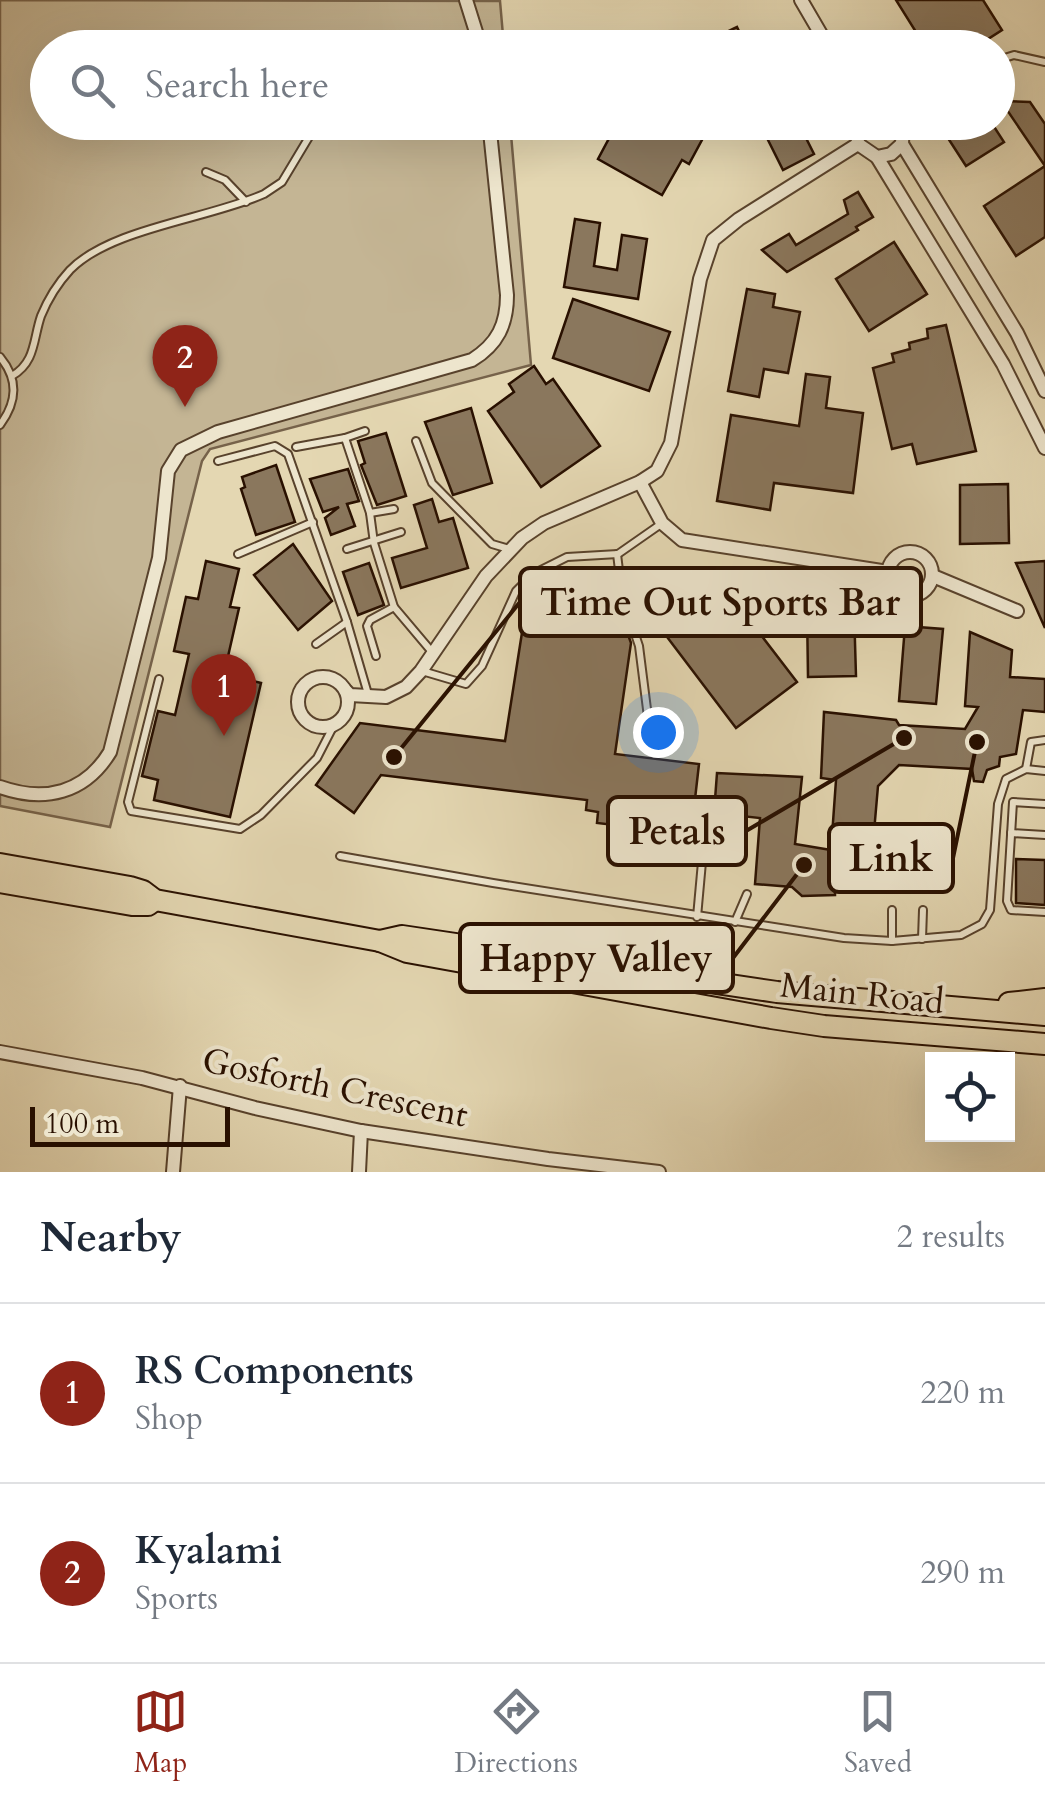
<!DOCTYPE html>
<style>
:root{--surface:#fff;--page:#f6f6f7;--text:#1f2937;--muted:#747a83;--line:#e0e1e3;--accent:#8f2418}
body{margin:0;font-family:Cardo,serif;background:var(--page);color:var(--text)}
.controls{position:absolute;right:30px;bottom:30px;display:grid;overflow:hidden;border-radius:0px;box-shadow:0 10px 40px #0002}
.controls button{width:90px;height:90px;display:grid;place-items:center;padding:0;border:0;border-bottom:2px solid var(--line);background:var(--surface);color:var(--text);font:50px sans-serif}
.scale{position:absolute;left:30px;bottom:25px;width:200px;box-sizing:border-box;padding-left:10px;border:5px solid #291000;border-top:0;font-size:28px;line-height:35px;white-space:nowrap;color:#291000;-webkit-text-stroke:8px #ede5cd;paint-order:stroke}
.you{position:absolute;left:658px;top:732px;width:35px;height:35px;margin:-25px;border:8px solid #fff;border-radius:50%;background:#1a73e8;box-shadow:0 0 0 15px #1a73e833}
.badge{display:grid;place-items:center;width:65px;height:65px;border-radius:50%;background:var(--accent);color:#fff;font-size:32px;font-weight:700}
.pin{position:absolute;translate:-50% -82px;filter:drop-shadow(0 2px 5px #0008)}
.pin::after{content:'';position:absolute;top:52px;width:35px;height:30px;background:inherit;clip-path:polygon(0 0,100% 0,50% 100%)}
.list{margin:0;padding:0;list-style:none}
h2{display:flex;justify-content:space-between;align-items:center;height:130px;margin:0;padding:0 40px;font-size:42px}
h2 small{font-size:32px;font-weight:400;color:var(--muted)}
.list li{display:grid;grid-template-columns:65px 1fr auto;gap:30px;align-items:center;box-sizing:border-box;height:180px;padding:0 40px;border-top:2px solid var(--line)}
.list b{display:block;font-size:38px;white-space:nowrap}
.list p{margin:0;font-size:32px;white-space:nowrap;color:var(--muted)}
.list em{font-size:32px;font-style:normal;color:var(--muted)}
.icon{flex:none;width:55px;height:55px;fill:none;stroke:currentColor;stroke-width:2;stroke-linecap:round;stroke-linejoin:round}
.map{position:relative;flex:none;width:1045px;height:1172px;overflow:hidden}
.search{position:absolute;background:var(--surface);box-shadow:0 10px 40px #0002;left:30px;right:30px;top:30px;height:110px;display:flex;align-items:center;gap:25px;box-sizing:border-box;padding:0 35px;border-radius:55px;color:var(--muted);font-size:38px}
.sheet{height:490px;background:var(--surface)}
nav{display:flex;justify-content:space-around;align-items:center;box-sizing:border-box;height:140px;border-top:2px solid var(--line);background:var(--surface);font-size:28px;color:var(--muted)}
nav a{display:grid;justify-items:center;gap:5px}
nav .on{color:var(--accent)}
.map>svg:first-child{display:block}
.green{fill:#c4b594;stroke:#76624a;stroke-width:2.5}
.building{fill:#8a775d;stroke:#291000;stroke-width:2.5}
.lines{fill:none;stroke-linecap:round;stroke-linejoin:round}
.lane-casing{stroke:#58422c;stroke-width:10}
.street-casing{stroke:#58422c;stroke-width:16}
.primary-casing{stroke:#291000;stroke-width:24}
.lane{stroke:#ede5cd;stroke-width:6}
.street{stroke:#ede5cd;stroke-width:12}
.primary{stroke:#e4d7b2;stroke-width:20}
.labels{text-anchor:middle;dominant-baseline:central;stroke-width:8;stroke-linejoin:round;paint-order:stroke}
.street-label{font-size:35px;fill:#291000;stroke:#ede5cd}
.leader{fill:none;stroke:#291000;stroke-width:4}
.callout-dot{fill:#291000;stroke:#ede5cd;stroke-width:4}
.callout{fill:#ede5cd;stroke:#291000;stroke-width:4}
.callout-label{font-size:38px;text-anchor:middle;font-weight:bold;fill:#291000}
</style>
<div class="map">
<svg width="1045" height="1172" viewBox="0 0 1045 1172">
<rect width="100%" height="100%" fill="#e4d7b2"/>
<filter id="stains"><feTurbulence type="fractalNoise" baseFrequency=".002" numOctaves="4"/><feColorMatrix values="0 0 0 0 .2 0 0 0 0 .09 0 0 0 0 .02 0 0 0 .5 -.17"/></filter>
<radialGradient id="worn" r=".72"><stop offset=".6" stop-color="#630" stop-opacity="0"/><stop offset="1" stop-color="#630" stop-opacity=".3"/></radialGradient>
<polygon class="green" points="0,0 500,1 504,47 48,48 48,122 510,123 531,365 210,449 202,461 110,827 0,806"/>
<g class="building">
<polygon points="896,0 983,0 1002,30 974,48 926,48"/>
<polygon points="737,27 747,48 716,48 712,39"/>
<polygon points="1001,101 1030,102 1045,124 1045,166"/>
<polygon points="630,122 699,122 693,133 703,138 689,164 682,160 662,195 598,159 613,131 623,136"/>
<polygon points="759,122 817,122 802,130 814,154 783,170"/>
<polygon points="964,122 991,122 1004,142 966,166 946,135"/>
<polygon points="1045,166 1045,237 1016,256 984,206"/>
<polygon points="858,192 873,217 856,227 858,230 787,272 762,250 789,234 796,245 848,214 844,200"/>
<polygon points="575,219 600,223 594,266 617,270 622,235 647,239 638,299 564,287"/>
<polygon points="894,242 927,294 869,331 836,279"/>
<polygon points="747,289 775,294 773,307 800,312 788,373 764,369 759,397 728,391"/>
<polygon points="573,299 670,332 649,391 553,358"/>
<polygon points="946,325 976,451 917,464 912,444 892,449 873,368 894,362 892,354 910,349 909,343 928,338 927,329"/>
<polygon points="534,366 546,384 553,379 600,446 541,487 488,411 514,392 509,384"/>
<polygon points="806,374 830,377 826,408 863,413 853,493 774,483 770,510 717,501 731,415 799,426"/>
<polygon points="471,408 492,483 453,495 425,422"/>
<polygon points="386,433 406,496 377,505 361,465 365,463 358,441"/>
<polygon points="276,465 295,522 256,535 241,489 245,487 242,477"/>
<polygon points="348,469 359,501 347,504 355,526 331,535 325,518 339,507 323,512 310,479"/>
<polygon points="1008,484 1009,543 960,544 960,485"/>
<polygon points="432,499 439,522 453,518 468,568 401,588 392,558 427,548 414,505"/>
<polygon points="293,544 332,601 298,630 254,575"/>
<polygon points="206,561 239,569 230,607 239,608 224,674 261,683 230,817 154,800 158,780 142,776 158,711 175,715 189,654 174,651 186,597 198,599"/>
<polygon points="1045,561 1045,628 1016,563"/>
<polygon points="369,563 384,605 358,615 343,572"/>
<polygon points="718,579 797,682 736,728 658,625"/>
<polygon points="529,588 613,600 609,624 625,626 631,643 615,754 699,764 691,834 597,823 598,812 586,810 587,800 381,775 354,813 316,785 360,723 505,741"/>
<polygon points="817,596 844,596 844,609 854,609 856,676 808,677 807,610 818,610"/>
<polygon points="905,626 943,629 936,704 899,701"/>
<polygon points="970,632 1012,650 1010,677 1045,679 1045,712 1023,710 1016,754 1000,757 999,766 987,770 983,782 974,781 972,769 899,765 878,786 869,890 835,888 835,895 802,896 792,887 755,884 760,818 714,813 717,773 802,777 795,844 831,850 836,780 821,778 824,712 896,720 899,725 965,729 978,707 965,706"/>
<polygon points="1016,859 1045,860 1045,905 1016,903"/>
</g>
<g class="lines">
<defs>
<g id="lane">
<polyline points="998,60 1014,55 1045,62"/>
<polyline points="206,172 225,180 246,202"/>
<path d="M0,357c19,23 17,45 0,68"/>
<path d="M12,376c24,-14 21,-37 29,-60 7,-17 17,-33 29,-46 41,-42 138,-51 194,-76l18,-12 36,-60"/>
<polyline points="345,438 365,431"/>
<polyline points="416,441 432,483 492,544 509,549"/>
<polyline points="296,447 345,438 370,513 374,543 394,607 432,652"/>
<polyline points="218,461 275,446 288,454 347,622 368,694"/>
<polyline points="370,513 394,509"/>
<polyline points="347,549 401,532"/>
<polyline points="238,554 313,522"/>
<polyline points="617,554 622,595 639,646 649,725"/>
<polyline points="316,644 347,622"/>
<polyline points="376,656 367,626 370,620 394,607"/>
<polyline points="422,671 466,684 482,666 516,591 533,574 567,557 618,554 661,524"/>
<polyline points="159,679 128,802 131,811 240,829 261,815 317,758 334,725"/>
<polyline points="1026,769 1031,742 1045,740"/>
<polyline points="1045,804 1013,802 1007,901 1011,910 1045,912"/>
<polyline points="1011,833 1045,835"/>
<polyline points="340,856 493,883 844,938 892,941 961,935 982,924 990,910 998,804 1006,779 1026,769 1045,771"/>
<polyline points="697,917 705,829"/>
<polyline points="735,922 747,894"/>
<polyline points="922,939 923,910"/>
<polyline points="892,941 892,910"/>
</g>
<g id="street">
<polyline points="466,0 481,48"/>
<polyline points="801,0 829,48"/>
<polyline points="857,122 858,144 877,157 891,154 902,144 903,122"/>
<polyline points="902,144 1017,333 1045,391"/>
<polyline points="877,157 1003,364 1045,448"/>
<polyline points="640,482 662,523 682,540 888,572"/>
<circle cx="910" cy="574" r="22"/>
<polyline points="933,576 1017,611"/>
<circle cx="323" cy="702" r="25"/>
<polyline points="346,691 350,695 386,697 406,687 421,671 486,576 522,538 544,523 640,482 657,471 671,443 700,279 713,240 739,219 858,144"/>
<path d="M0,787c45,16 85,6 110,-35l49,-194 9,-87 13,-21 37,-18 254,-72c26,-16 35,-36 35,-65l-18,-173"/>
<polyline points="0,1052 142,1078 255,1108 361,1131 548,1159 659,1172"/>
<polyline points="173,1172 180,1086"/>
<polyline points="359,1172 361,1131"/>
</g>
<g id="primary">
<polyline points="0,864 130,887 143,891 155,900 380,941 407,952 771,1018 824,1026 1045,1044"/>
<polyline points="0,882 132,905 148,905 155,900"/>
<polyline points="380,941 402,936 777,992 1045,1015"/>
<polyline points="1009,1003 1045,999"/>
</g>
</defs>
<use href="#lane" class="lane-casing"/>
<use href="#street" class="street-casing"/>
<use href="#primary" class="primary-casing"/>
<use href="#lane" class="lane"/>
<use href="#street" class="street"/>
<use href="#primary" class="primary"/>
</g>
<g class="labels">
<g class="street-label">
<text transform="translate(862 994) rotate(6)">Main Road</text>
<text transform="translate(335 1088) rotate(12)">Gosforth Crescent</text>
</g>
</g>
<path class="leader" d="M394 757L520 602M904 738L746 831M977 742L953 858M804 865L733 958"/>
<g class="callout-dot">
<circle cx="394" cy="757" r="10"/>
<circle cx="904" cy="738" r="10"/>
<circle cx="977" cy="742" r="10"/>
<circle cx="804" cy="865" r="10"/>
</g>
<g class="callout">
<rect x="520" y="568" width="401" height="68" rx="10"/>
<rect x="608" y="797" width="138" height="68" rx="10"/>
<rect x="829" y="824" width="124" height="68" rx="10"/>
<rect x="460" y="924" width="273" height="68" rx="10"/>
</g>
<g class="callout-label">
<text x="720" y="615">Time Out Sports Bar</text>
<text x="677" y="844">Petals</text>
<text x="891" y="871">Link</text>
<text x="596" y="971">Happy Valley</text>
</g>
<rect width="100%" height="100%" filter="url(#stains)"/>
<rect width="100%" height="100%" fill="url(#worn)"/>
</svg>
<div class="controls">
<button><svg class="icon" aria-label="locate" viewBox="0 0 24 24"><circle cx="12" cy="12" r="6"/><path d="M12 2v4M12 18v4M2 12h4M18 12h4"/></svg></button>
</div>
<div class="scale">100 m</div>
<div class="you"></div>
<div class="pin badge" style="left:224px;top:736px">1</div>
<div class="pin badge" style="left:185px;top:407px">2</div>
<div class="search"><svg class="icon" aria-label="search" viewBox="0 0 24 24"><circle cx="10" cy="10" r="6"/><path d="M15 15l6 6"/></svg>Search here</div>
</div>
<section class="sheet">
<h2>Nearby<small>2 results</small></h2>
<ul class="list">
<li><span class="badge">1</span><div><b>RS Components</b><p>Shop</p></div><em>220 m</em></li>
<li><span class="badge">2</span><div><b>Kyalami</b><p>Sports</p></div><em>290 m</em></li>
</ul>
</section>
<nav>
<a class="on"><svg class="icon" aria-label="map" viewBox="0 0 24 24"><path d="M3 6l6-2 6 2 6-2v14l-6 2-6-2-6 2zM9 4v14M15 6v14"/></svg>Map</a>
<a><svg class="icon" aria-label="directions" viewBox="0 0 24 24"><path d="M12 3l9 9-9 9-9-9zM9 14v-3h6M13 9l2 2-2 2"/></svg>Directions</a>
<a><svg class="icon" aria-label="saved" viewBox="0 0 24 24"><path d="M7 4h10v16l-5-4-5 4z"/></svg>Saved</a>
</nav>
